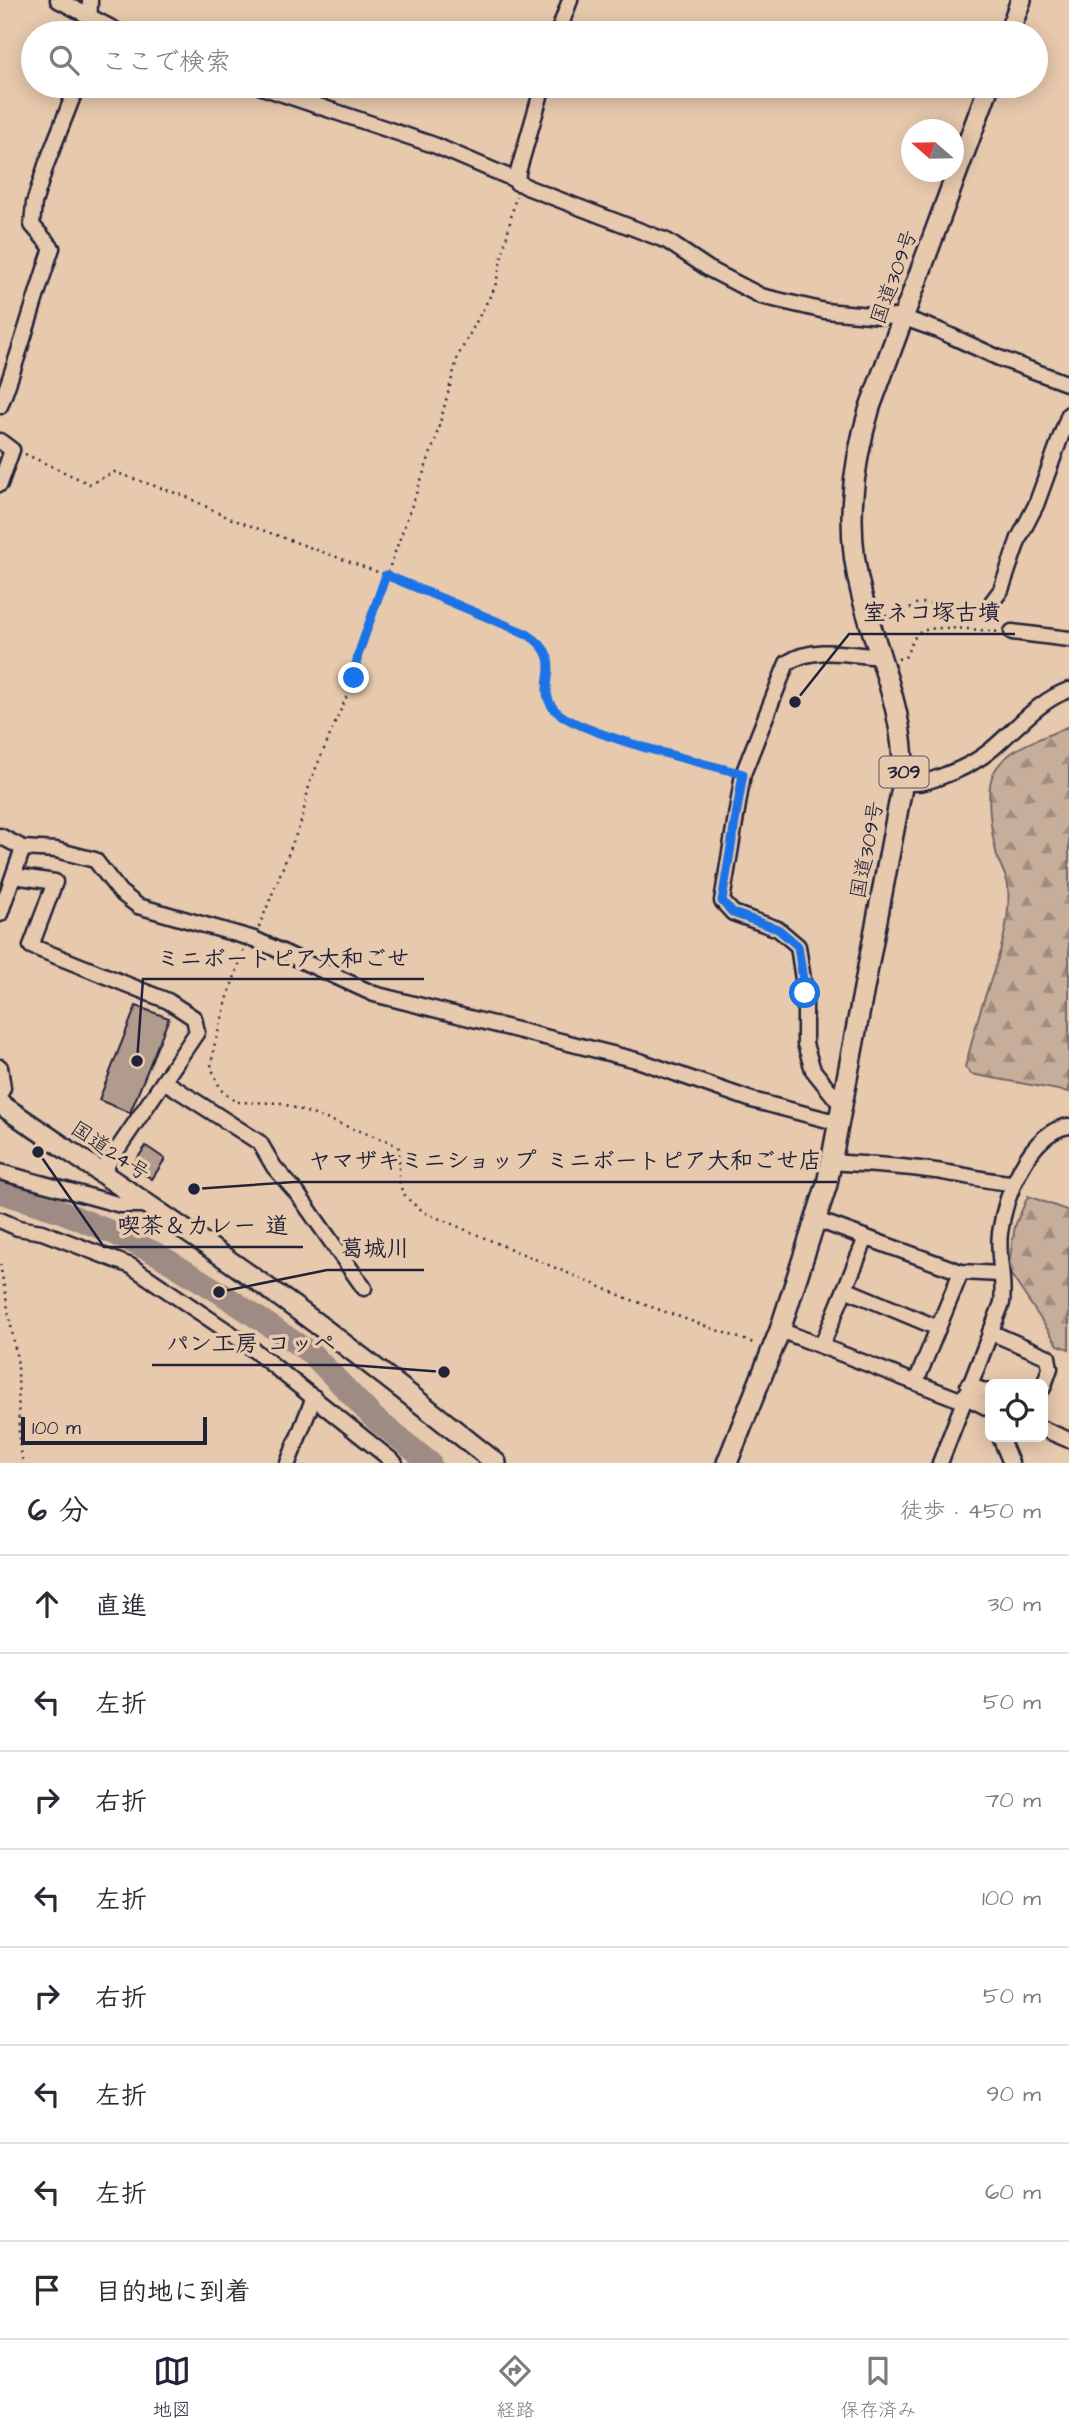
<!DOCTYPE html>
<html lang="ja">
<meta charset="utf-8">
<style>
:root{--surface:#fff;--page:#f2f2f3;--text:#2b2b33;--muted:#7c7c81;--line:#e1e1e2;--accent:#22223b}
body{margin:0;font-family:"Architects Daughter","Klee One",sans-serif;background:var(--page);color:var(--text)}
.controls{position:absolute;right:21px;bottom:21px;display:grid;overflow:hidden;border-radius:10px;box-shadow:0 4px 18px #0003}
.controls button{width:63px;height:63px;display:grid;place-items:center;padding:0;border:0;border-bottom:2px solid var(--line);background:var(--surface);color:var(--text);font:35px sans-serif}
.compass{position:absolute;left:901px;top:119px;width:63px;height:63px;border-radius:50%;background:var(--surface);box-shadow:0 4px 18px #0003;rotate:290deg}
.scale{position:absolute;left:21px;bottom:18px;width:186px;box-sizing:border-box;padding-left:7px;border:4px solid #22223b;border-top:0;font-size:19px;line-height:24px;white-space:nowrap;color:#22223b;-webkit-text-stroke:5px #e7c9ad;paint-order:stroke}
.stop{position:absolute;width:21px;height:21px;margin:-16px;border:5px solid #1a73e8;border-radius:50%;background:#fff}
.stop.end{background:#1a73e8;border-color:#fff;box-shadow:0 2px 7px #0008}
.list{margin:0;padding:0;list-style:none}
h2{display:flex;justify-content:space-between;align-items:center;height:91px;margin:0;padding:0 28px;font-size:30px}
h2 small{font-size:23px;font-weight:400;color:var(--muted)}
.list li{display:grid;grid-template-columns:46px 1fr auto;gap:21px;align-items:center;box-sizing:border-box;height:98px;padding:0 28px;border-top:2px solid var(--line)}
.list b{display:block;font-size:26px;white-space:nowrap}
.list em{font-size:23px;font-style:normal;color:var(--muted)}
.icon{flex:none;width:38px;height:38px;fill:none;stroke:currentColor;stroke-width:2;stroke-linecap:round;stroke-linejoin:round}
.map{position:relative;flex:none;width:1069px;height:1463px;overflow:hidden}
.search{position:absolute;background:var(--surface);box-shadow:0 4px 18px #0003;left:21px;right:21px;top:21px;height:77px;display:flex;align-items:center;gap:18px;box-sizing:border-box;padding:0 24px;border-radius:38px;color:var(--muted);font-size:26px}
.sheet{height:875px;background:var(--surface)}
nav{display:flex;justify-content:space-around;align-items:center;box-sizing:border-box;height:98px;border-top:2px solid var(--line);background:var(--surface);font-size:19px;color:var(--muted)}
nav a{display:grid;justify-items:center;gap:4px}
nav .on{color:var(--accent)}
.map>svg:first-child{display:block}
.forest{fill:url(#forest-firs);stroke:#74686a;stroke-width:2}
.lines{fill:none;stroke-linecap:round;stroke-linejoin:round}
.river{stroke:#9e8b83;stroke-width:23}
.building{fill:#b19b8d;stroke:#22223b;stroke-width:2}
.minor-casing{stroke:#22223b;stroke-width:19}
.highway-casing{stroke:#22223b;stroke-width:24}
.path{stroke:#22223b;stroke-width:2.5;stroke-dasharray:2 5;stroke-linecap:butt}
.minor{stroke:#e7c9ad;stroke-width:14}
.highway{stroke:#e7c9ad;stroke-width:19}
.route{stroke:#1a73e8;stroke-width:9}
.labels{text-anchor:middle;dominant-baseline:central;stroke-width:7;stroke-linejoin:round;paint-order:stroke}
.shield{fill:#e7c9ad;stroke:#5d545d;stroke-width:2}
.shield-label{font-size:19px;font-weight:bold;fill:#22223b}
.street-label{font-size:21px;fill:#22223b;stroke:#e7c9ad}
.leader{fill:none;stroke:#22223b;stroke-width:2.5}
.callout-dot{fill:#22223b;stroke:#e7c9ad;stroke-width:2.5}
.callout-label{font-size:23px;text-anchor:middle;font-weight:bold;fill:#22223b;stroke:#e7c9ad;stroke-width:7;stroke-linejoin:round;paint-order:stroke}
</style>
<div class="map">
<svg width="1069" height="1463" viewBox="0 0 1069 1463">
<defs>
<pattern id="forest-firs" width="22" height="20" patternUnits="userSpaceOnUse" patternTransform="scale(1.75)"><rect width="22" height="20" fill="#c6ae9a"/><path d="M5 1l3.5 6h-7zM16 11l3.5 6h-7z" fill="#a08d7f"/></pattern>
</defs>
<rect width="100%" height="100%" fill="#e7c9ad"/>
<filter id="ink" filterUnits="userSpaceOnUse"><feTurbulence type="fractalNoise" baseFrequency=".0143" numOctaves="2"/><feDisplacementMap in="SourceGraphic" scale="14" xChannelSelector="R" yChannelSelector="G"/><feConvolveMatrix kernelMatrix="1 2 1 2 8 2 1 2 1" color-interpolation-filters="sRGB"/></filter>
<g filter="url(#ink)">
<g class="forest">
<path d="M1069,726v366l-98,-18 -6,-7c5,-17 9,-35 14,-52 13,-42 33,-83 29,-129 -1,-10 -8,-20 -11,-30 -5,-19 -13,-67 -3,-84 15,-27 49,-33 75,-46z"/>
<polygon points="1028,1196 1069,1211 1069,1349 1058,1345 1008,1270 1015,1226"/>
</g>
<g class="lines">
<polyline class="river" points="0,1192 60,1211 111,1232 157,1254 219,1292 312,1354 374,1418 430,1463"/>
</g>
<g class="building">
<polygon points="136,1006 169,1018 130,1113 99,1100"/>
<polygon points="146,1146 165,1159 152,1179 132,1166"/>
</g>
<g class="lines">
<defs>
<g id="minor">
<polyline points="58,0 121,33"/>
<polyline points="89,33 90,0"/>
<polyline points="558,33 570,0"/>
<polyline points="259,86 434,145 509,177 529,188 667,241 709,269 761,296 825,311 904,318 938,330 999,358 1069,384"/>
<polyline points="517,183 518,172 543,86"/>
<path d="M0,406c20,-52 34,-106 52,-158l-20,-23 2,-22 12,-38 31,-79"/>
<polyline points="0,441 12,450 0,484"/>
<polyline points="989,606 1001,590 1019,538 1036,505 1069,414"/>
<polyline points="1012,632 1069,639"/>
<path d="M903,782c16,3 27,-1 42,-7 17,-6 33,-14 47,-26 24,-20 47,-49 77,-59"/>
<polyline points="0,836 23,848 56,850 95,860 120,892 138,906 254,939 374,994 640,1061 752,1100 839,1123"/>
<polyline points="14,876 55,882 31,946 168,1001 194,1018 197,1032 102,1172"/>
<polyline points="0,914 23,848"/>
<polyline points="0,1067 3,1088 0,1094"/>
<polyline points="164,1081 260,1143 274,1167 297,1193 364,1288"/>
<path d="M842,1106l-29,-36 -8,-26v-51l-7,-47 -20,-17 -45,-16 -11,-12 21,-127 44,-111c27,-18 64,-8 95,-6"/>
<path d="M833,1162c38,3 77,4 115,11 22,3 43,9 65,10"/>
<polyline points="0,1172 121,1205 150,1205"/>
<polyline points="0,1220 18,1228 42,1232 131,1266 245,1343 395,1463"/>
<polyline points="817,1220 961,1272 1000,1274"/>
<polyline points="845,1289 938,1328"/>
<polyline points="780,1330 963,1401"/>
<polyline points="990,1332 1048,1357 1050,1368 1043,1388"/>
<polyline points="822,1345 866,1238"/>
<polyline points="916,1382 961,1272"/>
<polyline points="968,1385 990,1393"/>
<polyline points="964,1396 990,1409"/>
<polyline points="1043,1429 1069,1440"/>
<polyline points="1000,1437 1011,1463"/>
<polyline points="288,1463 314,1397"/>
<path d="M940,1463l62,-160c3,-23 -5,-47 -2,-70 5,-37 29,-101 69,-107"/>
</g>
<g id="highway">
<polyline points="1009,33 1021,0"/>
<path d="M0,1104c98,67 198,133 294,203 69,50 135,103 202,156"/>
<path d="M727,1463l53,-133 47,-146 76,-402c3,-68 -24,-122 -41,-186 -17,-64 -11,-126 8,-189l119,-321"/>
</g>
</defs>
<use href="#minor" class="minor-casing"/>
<use href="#highway" class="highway-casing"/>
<g class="path">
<path d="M25,454l65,30 24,-12 73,25 42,21 157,57 141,58c44,29 6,51 27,76 20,24 144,52 179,62"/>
<polyline points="885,615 900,617 916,604 921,603 978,607"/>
<path d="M898,659l7,-2c5,-8 7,-19 14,-24 13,-10 65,-2 82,-1"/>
<polyline points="259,927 301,822 310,782 354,679 358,655 435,441 458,356 495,287 516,196"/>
<path d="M244,950l-15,43 -15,54 -3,20 10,23 15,12 45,1 107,38 11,7c1,37 -6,43 27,65l203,86 127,45"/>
<polyline points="0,1264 18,1365 19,1441 23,1463"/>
</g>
<use href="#minor" class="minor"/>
<use href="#highway" class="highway"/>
</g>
</g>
<g class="lines" filter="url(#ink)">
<path class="route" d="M354,678l4,-23 28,-80 141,59c43,27 6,50 27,75 19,24 153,55 189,65l-21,127 11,12 45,16 20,17 7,47"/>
</g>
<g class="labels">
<rect class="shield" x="879.5" y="756.5" width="49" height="31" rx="5"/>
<g class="shield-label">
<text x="904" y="772">309</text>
</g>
<g class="street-label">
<text transform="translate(894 277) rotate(-70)">国道309号</text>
<text transform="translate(867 850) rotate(-79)">国道309号</text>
<text transform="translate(110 1151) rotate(34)">国道24号</text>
</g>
</g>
<path class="leader" d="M795 702L849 634H1015M137 1061L143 979H424M194 1189L294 1182H837M38 1152L104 1247H303M219 1292L327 1270H424M444 1372L350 1365H152"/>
<g class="callout-dot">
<circle cx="795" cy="702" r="7"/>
<circle cx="137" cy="1061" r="7"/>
<circle cx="194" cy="1189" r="7"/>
<circle cx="38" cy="1152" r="7"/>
<circle cx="219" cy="1292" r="7"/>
<circle cx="444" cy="1372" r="7"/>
</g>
<g class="callout-label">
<text x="932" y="620">室ネコ塚古墳</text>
<text x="283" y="966">ミニボートピア大和ごせ</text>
<text x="565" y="1168">ヤマザキミニショップ ミニボートピア大和ごせ店</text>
<text x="203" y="1233">喫茶＆カレー 道</text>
<text x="375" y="1256">葛城川</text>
<text x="251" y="1351">パン工房 コッペ</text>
</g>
</svg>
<div class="controls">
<button><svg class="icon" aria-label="locate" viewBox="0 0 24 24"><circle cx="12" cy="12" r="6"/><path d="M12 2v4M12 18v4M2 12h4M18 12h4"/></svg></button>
</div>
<svg class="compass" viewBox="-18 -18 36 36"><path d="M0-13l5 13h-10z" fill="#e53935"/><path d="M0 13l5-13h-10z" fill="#7c7c81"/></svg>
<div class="scale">100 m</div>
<div class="stop" style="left:805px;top:993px"></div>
<div class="stop end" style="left:354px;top:678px"></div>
<div class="search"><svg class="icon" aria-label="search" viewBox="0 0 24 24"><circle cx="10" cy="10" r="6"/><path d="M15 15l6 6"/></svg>ここで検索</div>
</div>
<section class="sheet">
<h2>6 分<small>徒歩 · 450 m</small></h2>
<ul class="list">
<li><svg class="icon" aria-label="ahead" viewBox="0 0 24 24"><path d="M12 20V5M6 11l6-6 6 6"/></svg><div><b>直進</b></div><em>30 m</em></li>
<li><svg class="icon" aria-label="left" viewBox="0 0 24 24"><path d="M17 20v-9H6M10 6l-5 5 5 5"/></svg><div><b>左折</b></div><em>50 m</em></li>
<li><svg class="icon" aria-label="right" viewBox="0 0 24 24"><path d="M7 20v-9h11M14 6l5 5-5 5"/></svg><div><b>右折</b></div><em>70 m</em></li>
<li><svg class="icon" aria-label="left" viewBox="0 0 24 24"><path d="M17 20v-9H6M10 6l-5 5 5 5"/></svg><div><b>左折</b></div><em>100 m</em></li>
<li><svg class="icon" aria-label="right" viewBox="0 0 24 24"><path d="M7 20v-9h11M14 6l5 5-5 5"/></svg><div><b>右折</b></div><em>50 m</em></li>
<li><svg class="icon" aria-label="left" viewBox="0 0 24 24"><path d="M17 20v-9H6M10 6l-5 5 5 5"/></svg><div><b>左折</b></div><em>90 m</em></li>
<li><svg class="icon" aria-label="left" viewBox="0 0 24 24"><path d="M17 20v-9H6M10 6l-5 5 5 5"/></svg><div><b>左折</b></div><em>60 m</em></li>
<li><svg class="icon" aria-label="arrive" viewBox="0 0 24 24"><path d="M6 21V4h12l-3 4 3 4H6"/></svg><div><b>目的地に到着</b></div></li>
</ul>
</section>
<nav>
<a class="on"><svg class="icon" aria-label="map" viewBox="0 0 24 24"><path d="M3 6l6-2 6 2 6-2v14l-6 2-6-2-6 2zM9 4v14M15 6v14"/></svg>地図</a>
<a><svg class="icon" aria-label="directions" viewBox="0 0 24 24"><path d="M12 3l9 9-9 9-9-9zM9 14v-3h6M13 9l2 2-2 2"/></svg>経路</a>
<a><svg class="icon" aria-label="saved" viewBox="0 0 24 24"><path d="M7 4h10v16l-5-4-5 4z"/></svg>保存済み</a>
</nav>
